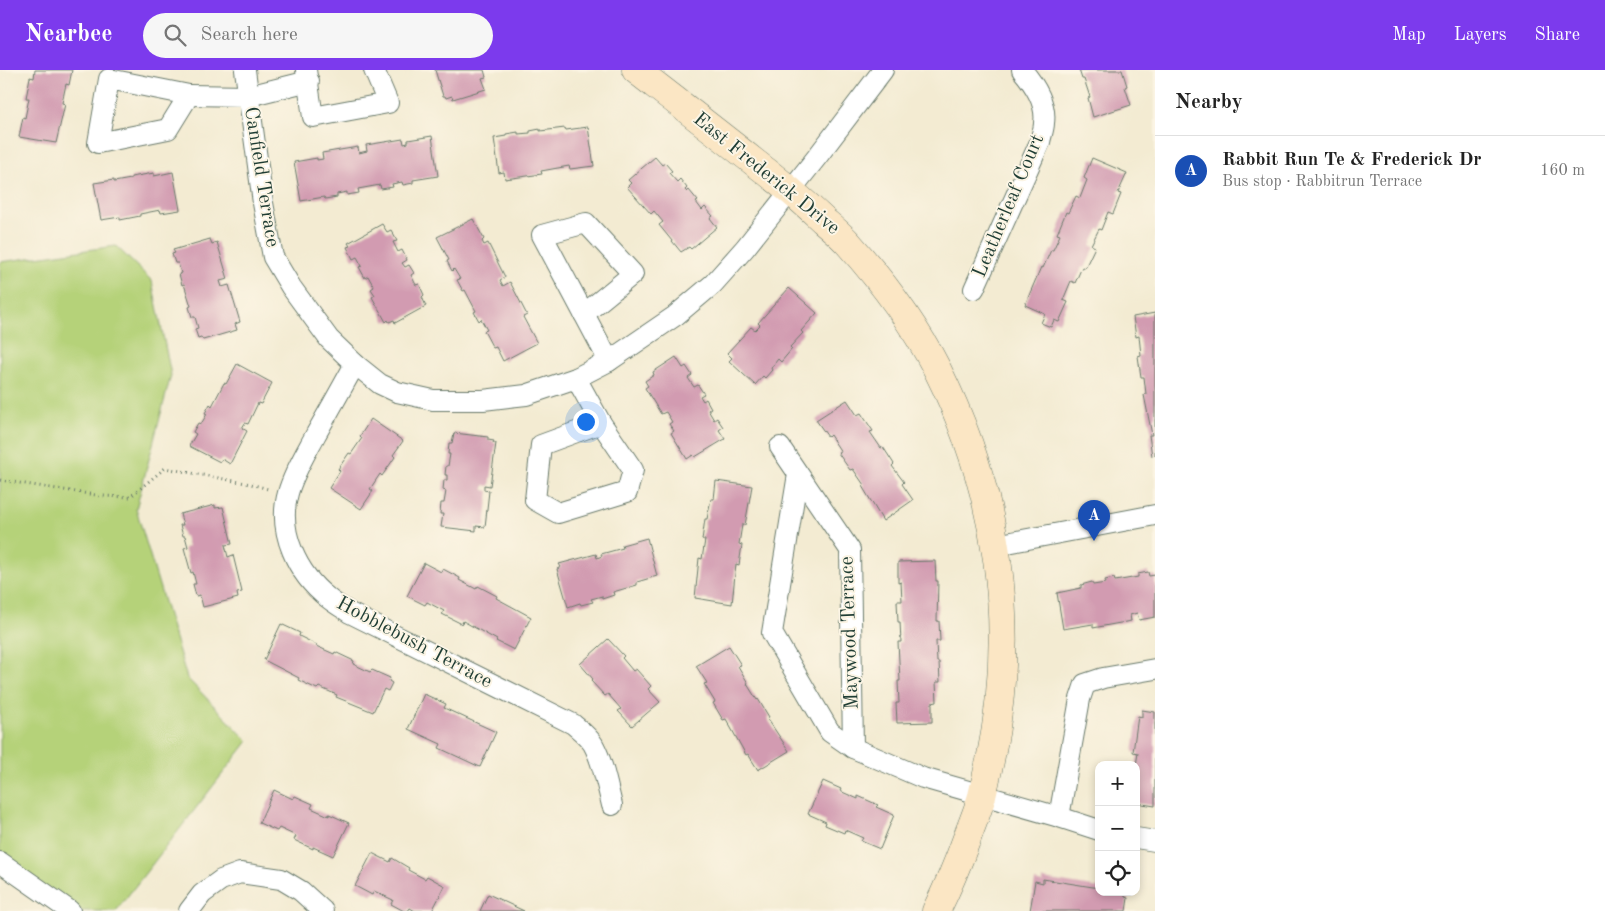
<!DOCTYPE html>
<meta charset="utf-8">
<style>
:root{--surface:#fff;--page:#f6f6f6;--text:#222;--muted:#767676;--line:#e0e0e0;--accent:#7c3aed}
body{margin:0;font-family:"Old Standard TT",serif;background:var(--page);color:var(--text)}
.controls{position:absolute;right:15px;bottom:15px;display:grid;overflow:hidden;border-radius:10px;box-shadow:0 2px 8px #0003}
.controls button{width:45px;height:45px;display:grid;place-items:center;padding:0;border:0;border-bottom:1px solid var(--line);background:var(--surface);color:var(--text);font:25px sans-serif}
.you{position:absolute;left:585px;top:351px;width:18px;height:18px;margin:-12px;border:4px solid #fff;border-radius:50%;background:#1a73e8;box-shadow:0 0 0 8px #1a73e833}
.badge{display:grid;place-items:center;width:32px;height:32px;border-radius:50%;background:var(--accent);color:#fff;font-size:16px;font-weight:700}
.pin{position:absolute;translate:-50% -41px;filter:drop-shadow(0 1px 2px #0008)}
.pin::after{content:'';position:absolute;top:26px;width:18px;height:15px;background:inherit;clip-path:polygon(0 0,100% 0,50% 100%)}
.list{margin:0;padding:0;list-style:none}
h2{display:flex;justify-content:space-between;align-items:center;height:65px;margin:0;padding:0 20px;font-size:21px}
h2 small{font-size:16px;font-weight:400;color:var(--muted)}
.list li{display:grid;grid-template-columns:32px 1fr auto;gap:15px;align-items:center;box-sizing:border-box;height:70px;padding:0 20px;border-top:1px solid var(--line)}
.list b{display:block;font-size:19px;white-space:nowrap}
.list p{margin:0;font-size:16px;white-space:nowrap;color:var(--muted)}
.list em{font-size:16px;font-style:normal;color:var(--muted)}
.icon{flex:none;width:28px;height:28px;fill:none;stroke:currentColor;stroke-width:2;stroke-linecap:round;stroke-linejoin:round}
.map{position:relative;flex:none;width:1155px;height:841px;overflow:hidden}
header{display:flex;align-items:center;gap:30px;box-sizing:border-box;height:70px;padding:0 25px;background:var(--accent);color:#fff}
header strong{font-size:24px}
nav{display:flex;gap:28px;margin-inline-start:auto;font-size:18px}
.search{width:350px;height:45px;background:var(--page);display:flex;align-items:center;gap:12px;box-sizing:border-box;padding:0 18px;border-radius:28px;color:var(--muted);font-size:19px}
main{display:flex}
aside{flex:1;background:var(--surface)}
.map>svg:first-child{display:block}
.green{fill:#b5d279;stroke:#6a8856}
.building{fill:#d29bb1}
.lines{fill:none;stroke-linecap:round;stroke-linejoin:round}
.street-casing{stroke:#697a6b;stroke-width:22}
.secondary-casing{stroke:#697a6b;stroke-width:29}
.path{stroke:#697a6b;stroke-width:3;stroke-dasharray:1 4;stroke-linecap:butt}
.street{stroke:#fff;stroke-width:20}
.secondary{stroke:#fbe6c4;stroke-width:28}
.labels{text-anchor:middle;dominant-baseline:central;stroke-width:4;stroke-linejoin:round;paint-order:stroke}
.street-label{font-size:20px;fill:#1f3d34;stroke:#fcf5e5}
</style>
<header>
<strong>Nearbee</strong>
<div class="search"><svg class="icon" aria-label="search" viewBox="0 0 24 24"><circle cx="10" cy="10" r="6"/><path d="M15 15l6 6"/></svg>Search here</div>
<nav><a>Map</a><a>Layers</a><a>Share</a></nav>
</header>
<main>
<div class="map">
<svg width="1155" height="841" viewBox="0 0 1155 841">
<rect width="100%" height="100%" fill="#fcf5e5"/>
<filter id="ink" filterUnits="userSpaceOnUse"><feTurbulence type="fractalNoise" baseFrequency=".02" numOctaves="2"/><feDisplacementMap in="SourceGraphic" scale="10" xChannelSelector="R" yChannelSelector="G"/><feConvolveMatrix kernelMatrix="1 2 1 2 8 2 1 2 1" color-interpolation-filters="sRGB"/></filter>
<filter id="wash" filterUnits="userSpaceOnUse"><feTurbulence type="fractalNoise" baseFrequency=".0096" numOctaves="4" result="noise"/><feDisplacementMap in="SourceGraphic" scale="20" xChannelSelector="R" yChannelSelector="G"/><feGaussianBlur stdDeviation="1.12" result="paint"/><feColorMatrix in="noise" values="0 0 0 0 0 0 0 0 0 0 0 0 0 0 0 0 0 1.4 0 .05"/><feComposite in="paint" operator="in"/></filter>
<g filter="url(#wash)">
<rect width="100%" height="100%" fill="#f3ebd2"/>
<polygon class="green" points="116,176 152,211 171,305 136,439 187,608 248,671 116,841 70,841 0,792 0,192"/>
<g id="blocks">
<g class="building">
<polygon points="35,0 72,0 69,15 66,14 62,33 65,34 56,73 19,67 23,47 25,48 29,28 26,28 30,7 34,8"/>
<polygon points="435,0 484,0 486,7 482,8 486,19 453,29 452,26 446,28 445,26 443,26"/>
<polygon points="1079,0 1122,0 1127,16 1125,17 1131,35 1093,47 1088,28 1090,27 1084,9 1082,9"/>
<polygon points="588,57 594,96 570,99 569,96 541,101 542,104 505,109 504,102 499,103 494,68 506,66 506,64 518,62 518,64 530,63 530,61 540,59 540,61 565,58 566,60"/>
<polygon points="432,66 438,106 413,110 413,113 403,115 402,112 392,114 393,117 381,119 380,115 358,119 359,123 347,125 347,122 337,124 337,127 325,129 324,127 301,131 294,92 317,88 317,90 323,89 322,83 358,77 359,83 367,81 366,75 403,69 404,74 408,73 408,70"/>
<polygon points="655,87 662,95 665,93 672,101 669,103 677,112 680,109 687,118 685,120 687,122 689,120 698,131 696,132 702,140 705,137 713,146 710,148 717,157 691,179 689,177 681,182 659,155 663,152 654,141 651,144 627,117 631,113 628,110"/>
<polygon points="1092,88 1127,103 1118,123 1121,124 1113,144 1108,142 1101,160 1099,159 1091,175 1095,177 1085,198 1082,197 1075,213 1071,211 1063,230 1068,232 1059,252 1054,250 1051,257 1041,253 1045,244 1025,235 1041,197 1043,198 1051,180 1053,180 1060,165 1057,164 1066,142 1068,143 1076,126 1080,128 1087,110 1084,108"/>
<polygon points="173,102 180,140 161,143 160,140 140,144 140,146 120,150 120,147 101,150 94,113 114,110 114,112 131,109 131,107 154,103 154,106"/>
<polygon points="473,149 484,169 482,171 484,175 488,173 505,207 500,210 503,216 510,212 527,245 523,247 537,273 503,291 496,277 493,278 484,261 487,260 481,249 479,251 474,242 476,241 465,220 463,221 457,210 460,209 454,199 452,201 447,191 449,190 437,167"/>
<polygon points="382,154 387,162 391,160 397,171 393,172 398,182 402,180 407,190 402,193 405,197 409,195 414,203 411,205 416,215 419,214 424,225 422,227 426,236 395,253 394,250 389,252 388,250 386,252 372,227 375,225 371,219 374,217 368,206 365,208 359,197 362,196 357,187 353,189 347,177 350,176 348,173"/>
<polygon points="210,169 212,174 217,172 228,209 220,211 222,217 229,215 240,252 235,254 237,260 203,270 201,267 198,268 195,259 198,258 195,247 192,247 189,237 191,236 184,214 182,215 179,204 181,203 178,193 175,193 172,184 175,183 173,180"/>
<polygon points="789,218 817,243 801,261 803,263 790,277 792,279 781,292 778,289 771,298 772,300 765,308 763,306 755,315 729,291 732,288 727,283 751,257 755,260 760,255 758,253"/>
<polygon points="1155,243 1155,385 1152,386 1149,365 1152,365 1144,325 1146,324 1144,307 1141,307 1138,286 1141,285 1139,266 1136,267 1133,247"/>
<polygon points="676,287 683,298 686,296 692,305 688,308 694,317 698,315 704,324 700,326 703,331 706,329 711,338 708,340 714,350 717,348 723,357 719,360 725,369 695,387 693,385 687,389 671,363 674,361 669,354 672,352 666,342 661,344 645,318 648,316 645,311 654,305 653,302"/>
<polygon points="237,294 272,313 261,334 258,333 248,354 245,353 242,358 247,361 230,394 222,389 220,392 189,376 196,364 193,362 198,353 201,354 207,344 205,343 210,334 212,336 224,313 226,314"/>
<polygon points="847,330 857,345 861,343 873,361 870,362 881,378 883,377 894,394 892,396 904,412 902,414 913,430 883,451 862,416 864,415 853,399 850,400 838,383 841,382 830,365 828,367 816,350"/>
<polygon points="371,349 403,371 393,385 395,387 382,406 380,404 370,419 373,421 361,439 329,418 340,401 338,399 349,383 351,384 362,368 360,366"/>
<polygon points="454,363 488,367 488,370 494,371 493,373 496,373 490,416 484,415 484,420 489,421 485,457 476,456 476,461 441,457 443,444 440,444 441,433 444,433 446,421 443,420 444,410 447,410 447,405 445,405 446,396 448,396 450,384 448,384 449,373 452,373"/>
<polygon points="716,411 752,416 745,455 742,455 739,474 742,475 739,495 736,494 732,534 695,528 699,488 702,489 705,470 702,470 705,449 707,449 711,429 714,429"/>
<polygon points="215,435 215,438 223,437 232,474 225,475 228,487 233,485 242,522 237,523 238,528 203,537 200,525 196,526 193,514 196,514 193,502 191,503 184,478 188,477 185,466 183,466 180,455 183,455 180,444"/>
<polygon points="647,468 657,506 637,512 637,515 613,522 614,525 602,529 602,526 591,529 593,532 581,535 580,533 568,537 557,499 561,497 559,494 596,484 597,488 602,486 601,484 623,478 622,475"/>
<polygon points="935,491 936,511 938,511 937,551 939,551 940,571 936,571 937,592 939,592 940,612 936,612 937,632 932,633 932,652 897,653 896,633 899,633 898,611 900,611 898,572 901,572 900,552 898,552 897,531 902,531 901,512 898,513 898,492"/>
<polygon points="424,493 441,502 443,499 460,508 459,510 476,519 478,516 497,526 496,528 531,547 514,580 496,571 497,570 463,551 462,554 442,544 444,541 427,532 425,535 407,526"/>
<polygon points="1148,502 1149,506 1155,505 1155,547 1139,550 1137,543 1130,545 1131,551 1093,558 1093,554 1063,559 1057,523 1081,518 1081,515 1092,512 1093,515 1106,513 1105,510 1114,508 1115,511 1138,507 1138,504"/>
<polygon points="281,554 300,563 299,566 317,575 316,576 334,584 335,582 354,591 353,594 370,602 372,600 390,608 389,611 392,613 388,621 384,619 373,642 336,627 337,625 319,617 317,619 298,610 299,608 264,590"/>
<polygon points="608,569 624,586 622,588 633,601 636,599 651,616 648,619 660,632 632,656 618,641 621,639 608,624 605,626 591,611 593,609 580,594"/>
<polygon points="729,576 741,595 738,596 748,613 747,614 757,630 758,629 769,647 767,648 789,681 758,700 748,684 746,685 726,649 723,650 713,633 715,632 704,614 707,613 696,596"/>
<polygon points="424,624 446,634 444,638 496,662 480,697 439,678 441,674 408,659"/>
<polygon points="1142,640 1155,642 1155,736 1136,733 1136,695 1138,683 1133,682 1138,646 1142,647"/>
<polygon points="823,711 841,719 840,721 858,729 858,726 878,735 876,737 894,745 880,779 861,771 863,768 845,760 844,763 825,755 826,752 808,744"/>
<polygon points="274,720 293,729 295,726 313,734 311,738 329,746 329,744 349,753 333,786 313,777 313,779 294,770 296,766 279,758 277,761 259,753"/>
<polygon points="372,783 390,792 392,788 409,798 408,800 425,809 427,806 445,816 432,841 415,841 410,838 408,841 404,841 391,834 393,830 374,821 372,825 355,816"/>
<polygon points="1043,809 1099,818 1099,822 1125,823 1125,827 1128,828 1126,841 1030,841 1035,811 1043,813"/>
<polygon points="488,824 524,841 480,841"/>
</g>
</g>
</g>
<g filter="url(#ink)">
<use href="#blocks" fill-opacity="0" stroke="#697a6b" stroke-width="1"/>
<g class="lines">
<defs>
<g id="street">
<polyline points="245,0 263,133 273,187 291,217 329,269 355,294 380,314 397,322 433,330 483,330 526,325 576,308 609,291 675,246 713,214 745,178 817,87 883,0"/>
<polyline points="306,0 313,47 388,33 374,0"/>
<polygon points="109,9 189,25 168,59 98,73"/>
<polyline points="189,25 248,26 309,11"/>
<polygon points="586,153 633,204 584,244 542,165"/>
<path d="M974,219l66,-147c1,-6 4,-13 4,-19 3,-20 -10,-39 -22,-53"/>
<polyline points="584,244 609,291"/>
<path d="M355,294c-13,24 -26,47 -39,70 -10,19 -22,38 -28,59 -11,38 9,81 40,105 7,6 15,10 22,15l223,111c7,6 15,12 20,20 10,18 14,41 19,61"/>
<polyline points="576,308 601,353"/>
<polygon points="601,353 633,400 627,422 558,443 535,430 541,375"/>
<polyline points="780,377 850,480 853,678"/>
<polyline points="798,404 772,563 830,662 853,678 923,708 1059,747 1099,760"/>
<polyline points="996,475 1155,445"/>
<polyline points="1059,747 1080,629 1085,614 1103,608 1155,599"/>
<polyline points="1136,768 1155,771"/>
<polyline points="0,792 70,841"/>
<polyline points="189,841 202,824 221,810 240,803 281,809 301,821 323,841"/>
</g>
<path id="secondary" d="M636,0c40,31 79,61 118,92 24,18 47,37 69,58 8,7 18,15 25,23 34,38 66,81 89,126 62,124 81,257 53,392 -3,12 -5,23 -8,35 -4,14 -10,28 -15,42 -9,25 -19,49 -31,73"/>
</defs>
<use href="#street" class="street-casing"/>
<use href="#secondary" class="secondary-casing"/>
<polyline class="path" points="0,410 102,426 130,427 165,398 251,414 268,419"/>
<use href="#street" class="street"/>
<use href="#secondary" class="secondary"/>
</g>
</g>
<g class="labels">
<g class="street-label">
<text transform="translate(766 104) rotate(39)">East Frederick Drive</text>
<text transform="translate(261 107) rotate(81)">Canfield Terrace</text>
<text transform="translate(1009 136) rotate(-67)">Leatherleaf Court</text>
<text transform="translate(850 563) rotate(-92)">Maywood Terrace</text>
<text transform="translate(414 573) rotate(28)">Hobblebush Terrace</text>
</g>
</g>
</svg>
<div class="controls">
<button>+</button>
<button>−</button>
<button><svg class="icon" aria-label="locate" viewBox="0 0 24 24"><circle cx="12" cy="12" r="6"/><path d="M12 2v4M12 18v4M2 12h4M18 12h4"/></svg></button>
</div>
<div class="you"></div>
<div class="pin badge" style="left:1094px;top:471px;background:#1a4fb4">A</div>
</div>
<aside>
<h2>Nearby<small></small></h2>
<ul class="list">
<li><span class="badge" style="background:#1a4fb4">A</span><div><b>Rabbit Run Te &amp; Frederick Dr</b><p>Bus stop · Rabbitrun Terrace</p></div><em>160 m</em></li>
</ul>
</aside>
</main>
